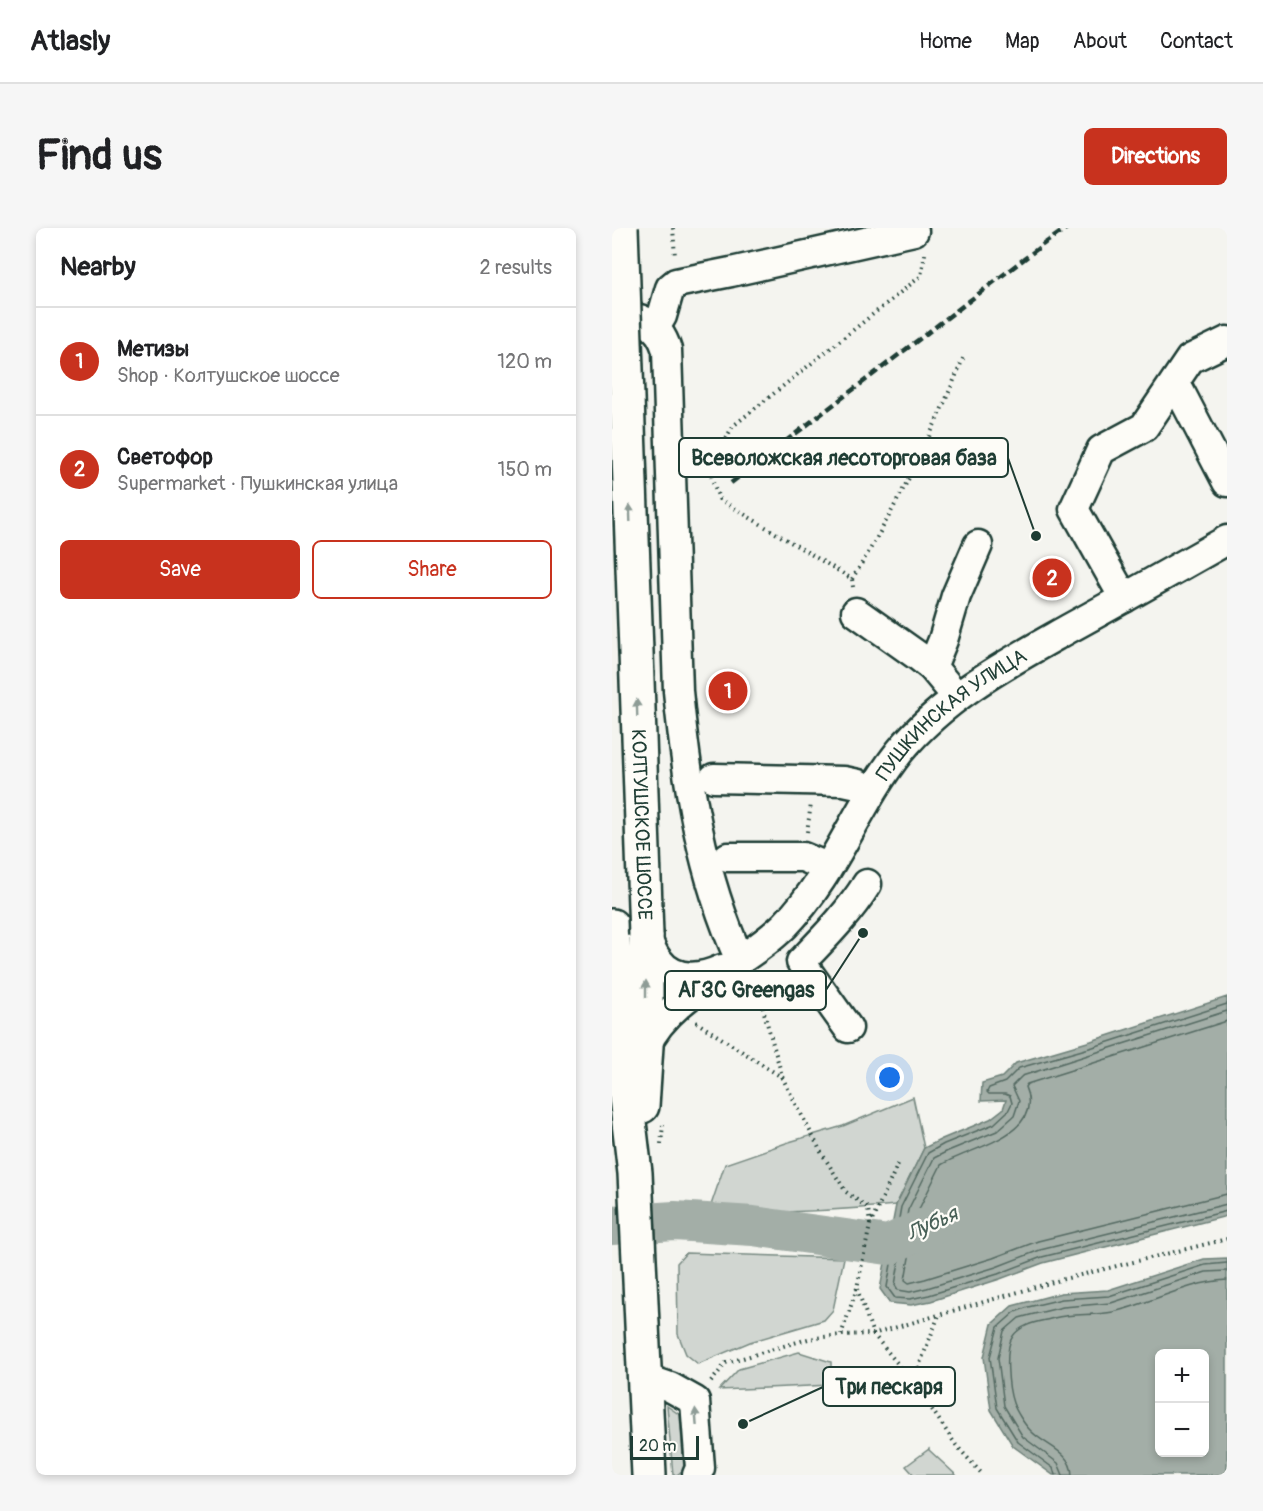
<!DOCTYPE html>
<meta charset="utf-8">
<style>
:root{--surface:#fff;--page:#f6f6f6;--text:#202124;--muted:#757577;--line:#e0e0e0;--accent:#c8321e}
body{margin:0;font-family:Pangolin,sans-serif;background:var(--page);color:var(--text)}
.controls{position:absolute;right:18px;bottom:18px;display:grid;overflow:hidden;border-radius:9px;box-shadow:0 3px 9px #0003}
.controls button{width:54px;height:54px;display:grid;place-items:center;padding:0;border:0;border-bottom:2px solid var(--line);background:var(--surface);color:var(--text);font:30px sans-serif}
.scale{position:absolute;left:18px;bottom:15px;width:69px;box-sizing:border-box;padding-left:6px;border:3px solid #1f3d34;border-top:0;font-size:16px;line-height:21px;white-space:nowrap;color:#1f3d34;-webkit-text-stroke:4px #fdfcf7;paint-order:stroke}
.you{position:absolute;left:278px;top:850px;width:21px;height:21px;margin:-15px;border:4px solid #fff;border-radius:50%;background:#1a73e8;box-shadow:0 0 0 9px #1a73e833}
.badge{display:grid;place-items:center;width:39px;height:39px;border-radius:50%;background:var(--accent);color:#fff;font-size:20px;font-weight:700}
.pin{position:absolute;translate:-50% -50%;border:3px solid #fff;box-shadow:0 2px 6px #0006}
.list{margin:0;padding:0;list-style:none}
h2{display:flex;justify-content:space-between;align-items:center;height:78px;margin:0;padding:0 24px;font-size:26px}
h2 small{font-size:20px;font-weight:400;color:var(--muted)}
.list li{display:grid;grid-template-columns:39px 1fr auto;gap:18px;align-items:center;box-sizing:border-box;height:108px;padding:0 24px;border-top:2px solid var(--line)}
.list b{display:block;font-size:22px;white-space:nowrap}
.list p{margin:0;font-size:20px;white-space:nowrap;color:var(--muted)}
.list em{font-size:20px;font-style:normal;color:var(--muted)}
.actions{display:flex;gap:12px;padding:18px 24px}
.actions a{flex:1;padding:14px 0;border:2px solid var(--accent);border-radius:9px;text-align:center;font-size:21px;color:var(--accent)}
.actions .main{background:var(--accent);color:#fff}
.map{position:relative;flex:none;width:615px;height:1247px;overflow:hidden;border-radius:9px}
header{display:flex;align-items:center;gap:36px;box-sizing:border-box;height:84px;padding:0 30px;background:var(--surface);border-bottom:2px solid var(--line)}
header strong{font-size:28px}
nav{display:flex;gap:33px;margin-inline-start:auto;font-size:21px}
.intro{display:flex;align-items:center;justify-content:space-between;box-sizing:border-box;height:144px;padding:0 36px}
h1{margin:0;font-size:42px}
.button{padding:15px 27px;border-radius:9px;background:var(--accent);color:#fff;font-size:21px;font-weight:700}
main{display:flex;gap:36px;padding:0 36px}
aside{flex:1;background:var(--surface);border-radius:9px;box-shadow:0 3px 9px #0003}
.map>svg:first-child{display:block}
.green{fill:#d1d6d1;stroke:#788a82;stroke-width:1.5}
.water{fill:#a3aea7;stroke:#6e8179;stroke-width:1.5;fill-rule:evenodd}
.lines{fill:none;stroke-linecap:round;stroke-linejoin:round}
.shore{stroke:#546a62;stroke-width:1.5}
.river{stroke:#a3aea7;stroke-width:40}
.minor-casing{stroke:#1f3d34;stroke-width:33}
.major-casing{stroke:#1f3d34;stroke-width:38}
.path{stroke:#1f3d34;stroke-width:4;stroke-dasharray:1.5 4.5;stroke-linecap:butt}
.minor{stroke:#fdfcf7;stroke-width:28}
.major{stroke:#fdfcf7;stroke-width:33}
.rail{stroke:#1f3d34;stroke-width:4.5;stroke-dasharray:9 4.5;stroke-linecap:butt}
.major-bridge-casing{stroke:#1f3d34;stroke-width:38;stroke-linecap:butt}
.major-bridge{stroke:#fdfcf7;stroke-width:33}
.oneway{fill:#8e9c96}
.labels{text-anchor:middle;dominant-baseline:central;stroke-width:4.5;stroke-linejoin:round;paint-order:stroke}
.street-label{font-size:20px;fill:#1f3d34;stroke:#fdfcf7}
.water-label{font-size:21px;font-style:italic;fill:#475f56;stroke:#fdfcf7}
.leader{fill:none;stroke:#1f3d34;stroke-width:2}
.callout-dot{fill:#1f3d34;stroke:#fdfcf7;stroke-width:2}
.callout{fill:#fdfcf7;stroke:#1f3d34;stroke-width:2}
.callout-label{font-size:21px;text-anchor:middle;font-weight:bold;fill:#1f3d34}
</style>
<header>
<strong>Atlasly</strong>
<nav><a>Home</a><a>Map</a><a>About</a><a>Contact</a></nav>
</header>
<div class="intro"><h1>Find us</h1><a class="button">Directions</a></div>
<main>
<aside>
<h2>Nearby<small>2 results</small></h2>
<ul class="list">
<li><span class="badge">1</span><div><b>Метизы</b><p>Shop · Колтушское шоссе</p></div><em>120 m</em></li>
<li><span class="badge">2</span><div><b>Светофор</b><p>Supermarket · Пушкинская улица</p></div><em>150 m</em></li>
</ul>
<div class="actions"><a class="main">Save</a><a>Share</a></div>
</aside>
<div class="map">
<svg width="615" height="1247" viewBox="0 0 615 1247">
<rect width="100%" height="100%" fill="#f4f4ef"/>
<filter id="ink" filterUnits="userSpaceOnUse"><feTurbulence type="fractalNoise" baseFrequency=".0167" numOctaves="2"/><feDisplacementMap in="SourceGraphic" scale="12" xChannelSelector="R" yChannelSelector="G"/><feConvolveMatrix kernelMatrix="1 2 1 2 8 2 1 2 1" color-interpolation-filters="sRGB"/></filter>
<g filter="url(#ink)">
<g class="green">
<path d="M301,869l11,51 -28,57c-63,6 -125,9 -187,6l16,-47 64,-22 54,-16z"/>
<polygon points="74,1025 232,1030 221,1082 212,1092 138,1114 86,1136 74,1126 66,1106 65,1035"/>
<polygon points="187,1124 219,1134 219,1157 107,1162 127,1141"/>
<polygon points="55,1178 68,1187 72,1241 65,1247 61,1247"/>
<polygon points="317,1221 317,1222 344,1247 302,1247 294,1238"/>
</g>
<g class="water">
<polygon points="615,769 615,988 431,1035 388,1051 319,1073 299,1077 278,1075 268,1061 284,977 312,920 330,911 378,891 391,881 394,872 369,873 370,855 390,849 404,835 479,813"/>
<path d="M615,1030v217h-174l-40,-29 -22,-36 -7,-53 8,-33 20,-18 49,-13 47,-3 96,-31zM548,1126h44v98h-44z"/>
</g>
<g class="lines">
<g class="shore">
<polyline points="615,776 481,819 407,840 393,854 377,860 375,864 377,866 393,866 398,868 400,875 396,883 382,896 332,916 316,925 289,979 275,1059 283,1070 298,1071 317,1067 386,1046 430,1029 615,983"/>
<polyline points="615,783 410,848 400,858 407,873 402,888 385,903 336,923 322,930 296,982 283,1057 286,1062 298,1064 315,1060 384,1039 428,1022 615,976"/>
<path d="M615,793l-200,63 -2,3c21,49 -58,61 -84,78l-24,48 -12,67 4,3 16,-4 68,-21 45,-17 189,-47"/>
<polyline points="443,1247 441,1240 406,1214 385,1180 378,1129 386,1099 403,1084 416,1079 450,1071 497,1068 593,1037 615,1035"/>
<polyline points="451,1247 446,1235 411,1209 392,1178 386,1130 392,1103 407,1090 418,1087 451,1079 499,1075 594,1044 615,1043"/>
<path d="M460,1247c-1,-25 -28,-29 -42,-45 -6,-6 -14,-19 -17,-27 -5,-14 -9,-55 0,-67 9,-13 27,-14 41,-18 19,-5 40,-2 59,-6 39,-9 74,-30 114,-32"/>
</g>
<polyline class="river" points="0,997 63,993 141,998 276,1017 325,994"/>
<defs>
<g id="minor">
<path d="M0,88c28,-1 46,5 55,34l11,341c9,93 23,183 62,269"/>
<polyline points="43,100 50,88 58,60 64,55 119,44 302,3"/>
<polyline points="563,154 615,254"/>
<polyline points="512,370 462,281 489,222 532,199 578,131 615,113"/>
<polyline points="244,384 306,428 320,439 345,469"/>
<polyline points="320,439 331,412 344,368 366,317"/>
<polyline points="102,550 232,553 246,556 259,564"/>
<polyline points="116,629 191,629 215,639"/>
<path d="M34,707c3,8 6,18 12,25 16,22 42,19 64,9"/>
<path d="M236,800l-47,-66c24,-25 48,-49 66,-78"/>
<path id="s1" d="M34,818c22,-51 99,-81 139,-121 49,-50 72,-120 115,-174 45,-55 108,-88 168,-122 53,-29 106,-59 159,-89"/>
<polyline points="32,1150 58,1159 83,1173 88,1240 85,1247"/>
</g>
<g id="major">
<polyline points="0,698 8,818 23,945 37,1247"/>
<polyline points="30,878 34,818 34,707"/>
</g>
</defs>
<use href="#minor" class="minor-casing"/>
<use href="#major" class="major-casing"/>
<g class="path">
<polyline points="61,0 63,29"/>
<path d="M240,351c44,-70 81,-146 112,-223"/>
<polyline points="241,359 240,351 107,271 99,248 108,221 121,198 309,48 313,26"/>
<polyline points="195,604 199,576"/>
<polyline points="147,750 147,767 171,851 209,924 234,964 256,980 258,996"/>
<polyline points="84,794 171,850"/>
<polyline points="49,916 51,897"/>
<polyline points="286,936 258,997 245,1060 261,1106 304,1158 344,1217 371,1247"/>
<polyline points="229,1107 245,1060"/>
<polyline points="99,1154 114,1135 175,1117 196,1111 229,1107 261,1106 448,1052 615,1011"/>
<polyline points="304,1158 307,1138 327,1087"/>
</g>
<use href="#minor" class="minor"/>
<use href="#major" class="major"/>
<polyline class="rail" points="119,255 433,15 455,0"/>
<defs>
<g id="major-bridge">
<path id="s2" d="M9,0l25,707"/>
</g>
</defs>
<use href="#major-bridge" class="major-bridge-casing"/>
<use href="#major-bridge" class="major-bridge"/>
</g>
<defs><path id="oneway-solid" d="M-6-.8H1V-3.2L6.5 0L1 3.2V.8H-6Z" transform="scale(1.5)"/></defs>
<g class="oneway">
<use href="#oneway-solid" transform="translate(18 285) rotate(-92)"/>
<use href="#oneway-solid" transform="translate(25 480) rotate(-92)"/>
<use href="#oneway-solid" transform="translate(34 761) rotate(-90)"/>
<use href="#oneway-solid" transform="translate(84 1189) rotate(-94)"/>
</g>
</g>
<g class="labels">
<g class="street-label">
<text stroke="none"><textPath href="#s1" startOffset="458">ПУШКИНСКАЯ УЛИЦА</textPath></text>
<text stroke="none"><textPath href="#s2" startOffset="597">КОЛТУШСКОЕ ШОССЕ</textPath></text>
</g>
<g class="water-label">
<text transform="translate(320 996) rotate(-25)">Лубья</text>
</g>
</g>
<path class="leader" d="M424 308L396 230M251 705L214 762M131 1196L211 1159"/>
<g class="callout-dot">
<circle cx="424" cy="308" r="6"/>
<circle cx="251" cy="705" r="6"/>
<circle cx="131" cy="1196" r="6"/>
</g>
<g class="callout">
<rect x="67" y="210" width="329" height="39" rx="6"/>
<rect x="53" y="743" width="161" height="39" rx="6"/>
<rect x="211" y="1139" width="132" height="39" rx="6"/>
</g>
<g class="callout-label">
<text x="232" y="237">Всеволожская лесоторговая база</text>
<text x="134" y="769">АГЗС Greengas</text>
<text x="277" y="1166">Три пескаря</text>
</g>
</svg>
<div class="controls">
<button>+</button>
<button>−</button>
</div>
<div class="scale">20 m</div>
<div class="you"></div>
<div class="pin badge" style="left:116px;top:463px">1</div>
<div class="pin badge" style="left:440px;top:350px">2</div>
</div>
</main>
